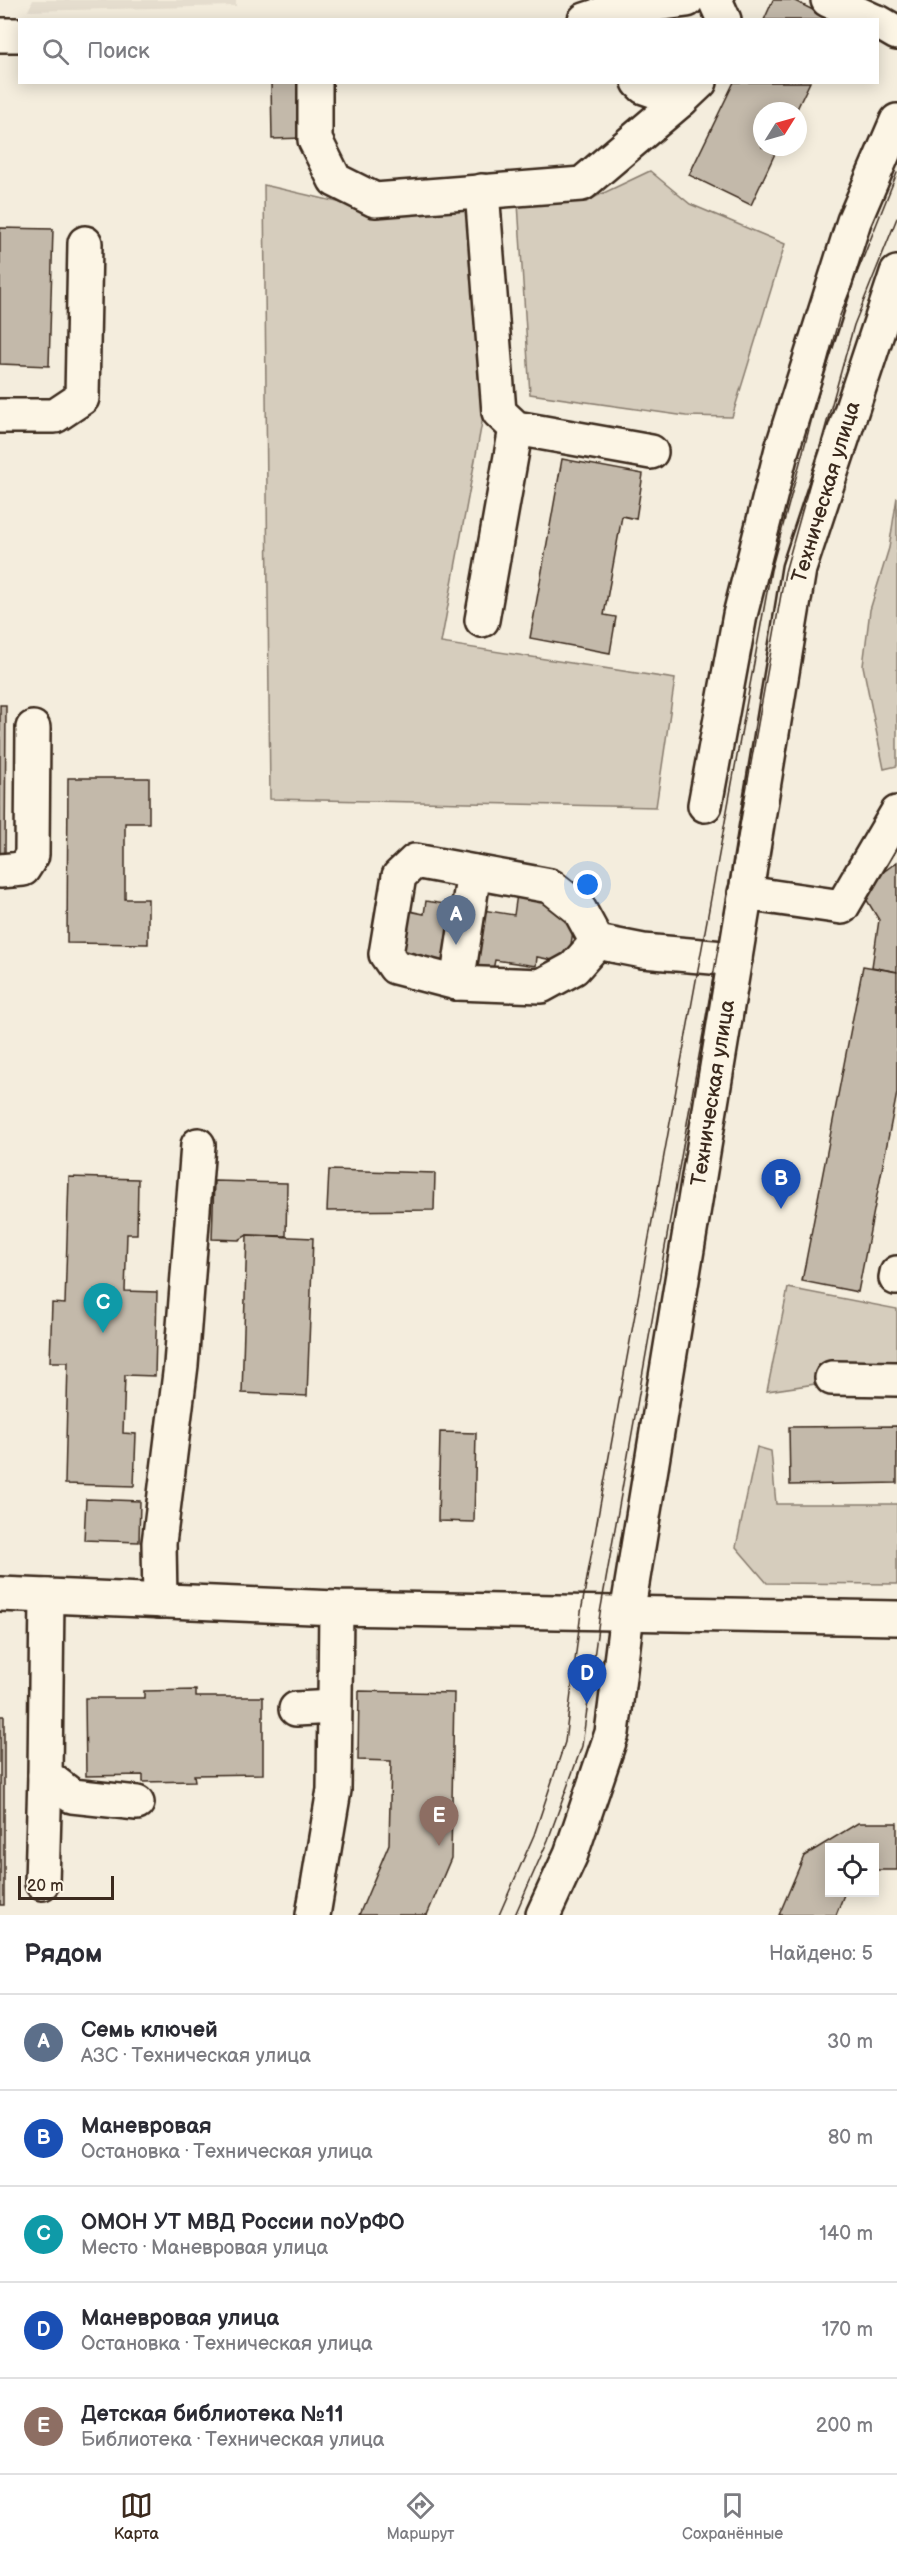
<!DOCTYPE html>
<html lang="ru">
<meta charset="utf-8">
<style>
:root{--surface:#fff;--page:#f2f2f3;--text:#2b2b33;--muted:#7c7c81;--line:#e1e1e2;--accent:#3b2a1e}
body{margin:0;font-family:"Balsamiq Sans",sans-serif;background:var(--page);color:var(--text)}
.controls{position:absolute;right:18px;bottom:18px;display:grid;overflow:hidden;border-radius:0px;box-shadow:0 3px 15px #0003}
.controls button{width:54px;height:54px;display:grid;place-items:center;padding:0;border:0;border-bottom:2px solid var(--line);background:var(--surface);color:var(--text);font:30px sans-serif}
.compass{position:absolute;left:753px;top:102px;width:54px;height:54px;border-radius:50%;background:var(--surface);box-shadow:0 3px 15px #0003;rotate:53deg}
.scale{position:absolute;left:18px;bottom:15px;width:96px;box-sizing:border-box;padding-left:6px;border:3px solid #3b2a1e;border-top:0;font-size:16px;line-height:21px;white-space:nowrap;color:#3b2a1e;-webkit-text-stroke:4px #fcf5e5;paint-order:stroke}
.you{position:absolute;left:588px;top:885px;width:21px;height:21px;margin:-15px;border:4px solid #fff;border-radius:50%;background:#1a73e8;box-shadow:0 0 0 9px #1a73e833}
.badge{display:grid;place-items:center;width:39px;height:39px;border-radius:50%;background:var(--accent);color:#fff;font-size:20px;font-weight:700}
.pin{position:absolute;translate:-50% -50px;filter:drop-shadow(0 2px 3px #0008)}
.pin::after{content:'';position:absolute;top:32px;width:21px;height:18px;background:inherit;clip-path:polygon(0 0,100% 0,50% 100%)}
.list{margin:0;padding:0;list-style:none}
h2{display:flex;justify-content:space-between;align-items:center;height:78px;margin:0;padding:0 24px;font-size:26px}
h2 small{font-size:20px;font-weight:400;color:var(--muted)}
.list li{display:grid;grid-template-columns:39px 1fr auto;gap:18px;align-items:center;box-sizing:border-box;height:96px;padding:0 24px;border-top:2px solid var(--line)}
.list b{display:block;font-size:22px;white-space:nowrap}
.list p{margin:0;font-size:20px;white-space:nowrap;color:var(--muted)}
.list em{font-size:20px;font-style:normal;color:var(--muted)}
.icon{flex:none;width:33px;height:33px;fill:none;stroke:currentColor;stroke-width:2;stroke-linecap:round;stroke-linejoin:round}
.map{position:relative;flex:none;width:897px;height:1915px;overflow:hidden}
.search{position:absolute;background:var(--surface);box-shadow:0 3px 15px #0003;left:18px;right:18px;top:18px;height:66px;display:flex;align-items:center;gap:15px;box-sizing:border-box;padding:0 21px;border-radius:0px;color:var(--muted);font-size:22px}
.sheet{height:558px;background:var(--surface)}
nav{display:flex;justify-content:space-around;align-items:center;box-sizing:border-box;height:84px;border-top:2px solid var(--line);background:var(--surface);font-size:16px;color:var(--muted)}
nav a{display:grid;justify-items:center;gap:3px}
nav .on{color:var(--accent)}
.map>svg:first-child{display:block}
.built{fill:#e5ddce}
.green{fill:#d6cdbd;stroke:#887c6e;stroke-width:1.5}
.building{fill:#c3b9aa;stroke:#3b2a1e;stroke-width:1.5}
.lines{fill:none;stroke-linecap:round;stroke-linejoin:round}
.minor-casing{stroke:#3b2a1e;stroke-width:38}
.major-casing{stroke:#3b2a1e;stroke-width:38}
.minor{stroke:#fcf5e5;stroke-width:33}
.major{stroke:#fcf5e5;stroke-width:33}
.tram{stroke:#3b2a1e;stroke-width:1.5}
.labels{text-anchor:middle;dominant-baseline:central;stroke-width:4.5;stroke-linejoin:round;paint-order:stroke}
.street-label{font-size:21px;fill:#3b2a1e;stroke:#fcf5e5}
</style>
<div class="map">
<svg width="897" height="1915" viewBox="0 0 897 1915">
<rect width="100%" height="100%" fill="#f4eddd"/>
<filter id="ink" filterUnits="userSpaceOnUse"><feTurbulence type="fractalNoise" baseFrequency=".0167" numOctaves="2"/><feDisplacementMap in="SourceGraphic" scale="12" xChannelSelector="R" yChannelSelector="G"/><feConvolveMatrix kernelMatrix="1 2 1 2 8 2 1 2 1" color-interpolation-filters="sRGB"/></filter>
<g filter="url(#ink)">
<polygon class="built" points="33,0 236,0 236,6 28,11"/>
<g class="green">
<polygon points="650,171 690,204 785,244 732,417 686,416 530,394 518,203 589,200"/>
<polygon points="264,185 385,213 468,208 483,417 441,643 675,679 656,807 270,799"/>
<polygon points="897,497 897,766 884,769 863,666 870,610 889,548"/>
<polygon points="788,1288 897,1309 897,1372 767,1391"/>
<polygon points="757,1447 771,1451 776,1504 897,1504 897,1584 767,1583 736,1547"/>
</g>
<g class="building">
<polygon points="773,0 793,0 833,20 764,20"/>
<polygon points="271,82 303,82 304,138 272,139"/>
<polygon points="734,82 810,82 796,111 762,111 762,147 778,147 751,205 689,175"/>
<polygon points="0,228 53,229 49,366 0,364"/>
<polygon points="562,459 643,474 636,519 622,516 604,615 616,617 610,653 530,638"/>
<polygon points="0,705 6,705 5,853 0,853"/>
<polygon points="68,778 149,778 149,823 125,823 125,899 148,899 148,944 67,943"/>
<polygon points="897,862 897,972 872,967 879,920 860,889"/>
<polygon points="517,894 552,900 550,909 576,912 568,963 537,957 536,966 495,960 493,970 415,958 403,953 409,911 424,914 426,901 514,915"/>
<polygon points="863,966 897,972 897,1093 858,1292 802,1281"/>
<polygon points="329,1170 435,1173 434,1210 327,1211"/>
<polygon points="69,1177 138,1179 137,1234 127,1234 125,1291 157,1292 155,1376 125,1375 123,1433 136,1434 134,1486 65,1484 68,1362 50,1362 52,1303 65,1304"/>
<polygon points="214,1181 287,1183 286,1236 247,1235 239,1240 212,1239"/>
<polygon points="247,1235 313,1238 307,1396 242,1393"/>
<polygon points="897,1426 897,1483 790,1485 789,1427"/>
<polygon points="440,1432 476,1433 474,1522 438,1521"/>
<polygon points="86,1499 140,1501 139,1542 84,1540"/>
<polygon points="196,1690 196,1697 263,1697 263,1774 194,1775 195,1781 143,1782 143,1775 86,1776 85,1698 144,1698 144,1691"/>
<polygon points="359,1691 454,1693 451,1858 427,1915 359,1915 389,1844 391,1761 358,1760"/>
<rect x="0" y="1716" width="4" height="189"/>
<polygon points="858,1823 897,1823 897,1870 874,1870 874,1848 830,1848 830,1892 845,1892 836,1915 779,1915 804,1856"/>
</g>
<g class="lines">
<defs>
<g id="minor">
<polyline points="715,0 724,20"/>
<polyline points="828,0 872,20"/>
<polyline points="585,20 618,9 687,0"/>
<polyline points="878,22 897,33"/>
<polyline points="0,35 20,35"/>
<polyline points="315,82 315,140 335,180 375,200 582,184 681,100"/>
<polyline points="639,82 644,87 681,100 700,82"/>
<polyline points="482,191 499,412 516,428 651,452"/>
<polyline points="0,416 55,416 82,398 85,243"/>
<polyline points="482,620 516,428"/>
<polyline points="705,805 740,615 782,449 854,221 897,121"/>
<polyline points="0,871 23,869 32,855 33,728"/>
<polyline points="745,893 842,907 897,813"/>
<polyline points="597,942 574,968 541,986 457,983 395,967 386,954 399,876 415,861 550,886 579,909 597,942 643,951 735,959"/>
<polyline points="457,983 474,872"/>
<polyline points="896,1278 897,1273"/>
<polyline points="832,1378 897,1379"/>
<polyline points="0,1594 336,1608 897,1618"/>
<polyline points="47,1596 45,1775 72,1796 137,1803"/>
<polyline points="160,1601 159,1543 181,1365 198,1145"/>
<polyline points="296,1709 334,1707"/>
<polyline points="42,1883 45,1775"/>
<polyline points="313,1915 334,1790 336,1608"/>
</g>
<polyline id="major" points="543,1915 571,1854 612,1733 627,1614 799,569 897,273"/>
</defs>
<use href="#minor" class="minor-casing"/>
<use href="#major" class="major-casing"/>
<use href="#minor" class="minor"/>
<use href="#major" class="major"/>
<g class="tram">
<polyline points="499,1915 534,1835 565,1742 581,1612 599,1511 771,570 839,318 897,173"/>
<polyline points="515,1915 548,1840 582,1746 600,1613 785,572 854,325 897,218"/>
</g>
</g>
</g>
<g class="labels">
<g class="street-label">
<text transform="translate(826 492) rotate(-73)">Техническая улица</text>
<text transform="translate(713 1093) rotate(-81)">Техническая улица</text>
</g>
</g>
</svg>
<div class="controls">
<button><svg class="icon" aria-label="locate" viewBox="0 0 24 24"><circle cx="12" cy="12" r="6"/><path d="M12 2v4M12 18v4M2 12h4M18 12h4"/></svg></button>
</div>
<svg class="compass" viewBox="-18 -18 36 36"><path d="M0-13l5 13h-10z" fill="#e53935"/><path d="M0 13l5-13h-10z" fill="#7c7c81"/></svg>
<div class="scale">20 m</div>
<div class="you"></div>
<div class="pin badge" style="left:456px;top:945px;background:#5c6f8a">A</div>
<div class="pin badge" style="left:781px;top:1209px;background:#1a4fb4">B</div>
<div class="pin badge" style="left:103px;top:1333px;background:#0f9aa8">C</div>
<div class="pin badge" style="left:587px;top:1704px;background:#1a4fb4">D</div>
<div class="pin badge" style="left:439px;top:1846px;background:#8d6e63">E</div>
<div class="search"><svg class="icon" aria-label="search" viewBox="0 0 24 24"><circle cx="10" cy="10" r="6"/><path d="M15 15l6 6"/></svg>Поиск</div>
</div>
<section class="sheet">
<h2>Рядом<small>Найдено: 5</small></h2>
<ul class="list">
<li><span class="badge" style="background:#5c6f8a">A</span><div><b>Семь ключей</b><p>АЗС · Техническая улица</p></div><em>30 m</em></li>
<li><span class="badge" style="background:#1a4fb4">B</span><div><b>Маневровая</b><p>Остановка · Техническая улица</p></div><em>80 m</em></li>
<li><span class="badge" style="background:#0f9aa8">C</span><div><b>ОМОН УТ МВД России поУрФО</b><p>Место · Маневровая улица</p></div><em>140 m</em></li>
<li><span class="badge" style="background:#1a4fb4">D</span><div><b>Маневровая улица</b><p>Остановка · Техническая улица</p></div><em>170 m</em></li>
<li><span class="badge" style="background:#8d6e63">E</span><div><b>Детская библиотека №11</b><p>Библиотека · Техническая улица</p></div><em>200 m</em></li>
</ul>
</section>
<nav>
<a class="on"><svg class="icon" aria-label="map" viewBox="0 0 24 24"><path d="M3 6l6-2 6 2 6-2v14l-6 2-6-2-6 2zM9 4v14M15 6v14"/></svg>Карта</a>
<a><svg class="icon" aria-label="directions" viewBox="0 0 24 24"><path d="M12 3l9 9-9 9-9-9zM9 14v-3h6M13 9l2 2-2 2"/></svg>Маршрут</a>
<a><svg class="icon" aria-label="saved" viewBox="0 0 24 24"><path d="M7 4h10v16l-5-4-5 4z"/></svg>Сохранённые</a>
</nav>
